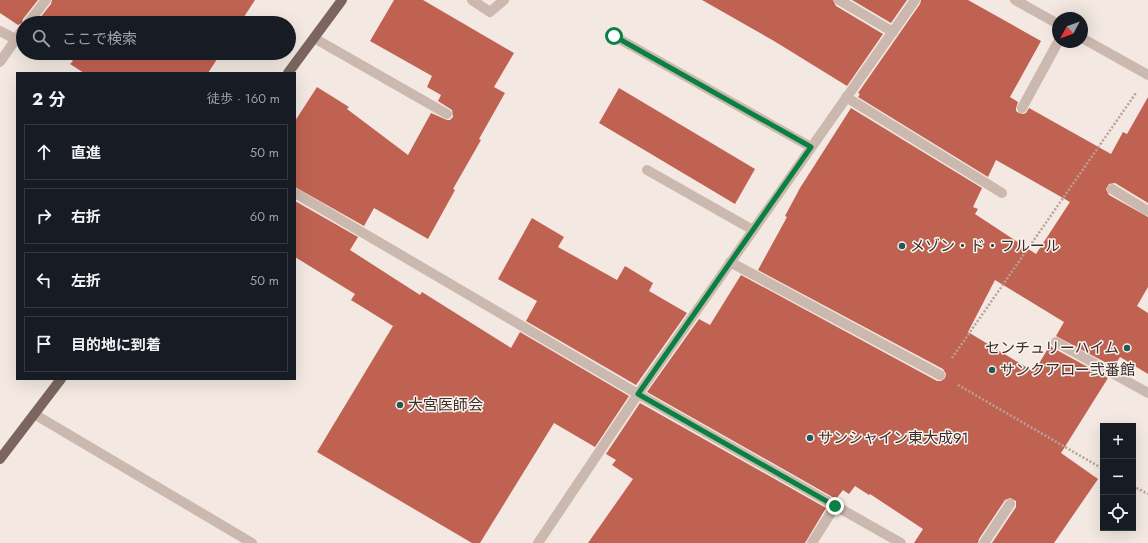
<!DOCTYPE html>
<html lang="ja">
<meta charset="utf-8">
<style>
:root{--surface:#171b24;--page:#242831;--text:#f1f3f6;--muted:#9ea1a6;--line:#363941}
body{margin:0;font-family:Jost,"Noto Sans JP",sans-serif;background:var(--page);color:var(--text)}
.controls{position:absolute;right:12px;bottom:12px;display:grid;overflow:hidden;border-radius:0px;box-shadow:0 4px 16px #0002}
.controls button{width:36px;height:36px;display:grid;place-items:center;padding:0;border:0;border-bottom:1px solid var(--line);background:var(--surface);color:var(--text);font:20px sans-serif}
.compass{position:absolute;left:1052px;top:12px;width:36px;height:36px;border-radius:50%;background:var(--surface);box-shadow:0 4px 16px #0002;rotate:229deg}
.stop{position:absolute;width:12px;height:12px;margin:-9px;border:3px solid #0b8043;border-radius:50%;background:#fff}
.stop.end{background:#0b8043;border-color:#fff;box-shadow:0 1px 4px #0008}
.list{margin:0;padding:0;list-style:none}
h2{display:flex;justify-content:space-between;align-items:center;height:52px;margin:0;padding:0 16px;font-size:17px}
h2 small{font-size:13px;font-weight:400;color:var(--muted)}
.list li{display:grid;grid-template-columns:26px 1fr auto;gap:12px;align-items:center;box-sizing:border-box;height:56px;margin:0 8px 8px;padding:0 8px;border:1px solid var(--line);border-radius:0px}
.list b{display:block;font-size:15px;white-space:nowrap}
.list em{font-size:13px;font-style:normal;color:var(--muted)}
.icon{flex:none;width:22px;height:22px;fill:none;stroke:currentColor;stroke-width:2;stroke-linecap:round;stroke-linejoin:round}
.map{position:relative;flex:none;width:1148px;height:543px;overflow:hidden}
.search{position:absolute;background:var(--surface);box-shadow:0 4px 16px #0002;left:16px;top:16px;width:280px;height:44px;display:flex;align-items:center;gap:10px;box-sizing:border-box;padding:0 14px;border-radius:22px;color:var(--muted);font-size:15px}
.panel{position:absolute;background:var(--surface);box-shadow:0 4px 16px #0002;left:16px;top:72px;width:280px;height:308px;border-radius:0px}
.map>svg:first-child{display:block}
.building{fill:#c06252}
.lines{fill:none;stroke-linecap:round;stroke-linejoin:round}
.path{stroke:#b7a298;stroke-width:2.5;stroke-dasharray:2 2;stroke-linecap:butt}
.minor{stroke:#cbb8ae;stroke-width:10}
.major{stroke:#7b655e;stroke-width:10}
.route{stroke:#0b8043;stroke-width:5}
.poi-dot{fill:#235a58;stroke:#faf3ee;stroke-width:1.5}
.labels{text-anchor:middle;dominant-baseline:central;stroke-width:3;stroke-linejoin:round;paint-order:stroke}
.poi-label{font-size:15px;fill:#3a2f2c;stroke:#faf3ee;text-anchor:start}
</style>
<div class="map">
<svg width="1148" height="543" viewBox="0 0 1148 543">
<rect width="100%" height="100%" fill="#f3e9e2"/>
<g class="building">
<polygon points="0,0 38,0 23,19 22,23 18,25 0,13"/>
<polygon points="52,0 255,0 240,23 36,23 51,4"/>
<polygon points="394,0 423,0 514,53 494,87 505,93 479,139 481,140 453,189 455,190 428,239 374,208 364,226 295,187 295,121 317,87 349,107 347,109 408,155 431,113 447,120 450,120 453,117 452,110 438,101 441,95 427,87 432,76 370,41"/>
<polygon points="702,0 833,0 836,6 883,34 847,86 774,41"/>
<polygon points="852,0 907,0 891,23"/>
<polygon points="921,0 968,0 1041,41 1010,97 1018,102 1016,108 1016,111 1019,113 1023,114 1026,113 1029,108 1111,154 1123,132 1127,134 1148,97 1148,203 1115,183 1109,184 1106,189 1109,195 1148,217 1148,287 1137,306 1148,313 1148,374 1120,357 1114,367 1056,336 1064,322 995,280 968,332 1034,372 1050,345 1053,348 1108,378 1061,453 1098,479 1054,543 992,543 1016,507 1016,501 1010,498 1005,500 979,539 978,543 914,543 923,529 870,494 869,495 855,486 849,494 843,490 836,499 647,392 699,319 710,325 741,275 937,381 941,381 945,378 946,374 943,369 758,270 787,217 785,216 800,188 851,108 982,188 973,207 978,209 975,214 1036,254 1070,202 996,160 988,177 858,97 860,94 858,93 920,4"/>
<polygon points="61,53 221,53 208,73 84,73 70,64 73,61"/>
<polygon points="619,88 755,169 735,204 599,123"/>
<polygon points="295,201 358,237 350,250 420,295 422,292 511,348 520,332 629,396 595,447 554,423 480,543 472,543 317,452 393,326 351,300 355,294 295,257"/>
<polygon points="532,218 564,237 558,247 617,280 625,266 653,283 649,291 687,313 636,385 526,321 537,301 498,279"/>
<polygon points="640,403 826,508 805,543 588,543 633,479 612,465 616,460 606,454"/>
</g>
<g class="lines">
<g class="path">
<polyline points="952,358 1136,93"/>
<polyline points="958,385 1103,469"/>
<polyline points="1133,486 1148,494"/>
</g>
<g class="minor">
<polyline points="472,0 490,12 504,0"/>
<polyline points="839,0 893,32"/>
<polyline points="1015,0 1058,24"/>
<polyline points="28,23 46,0"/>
<polyline points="0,31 15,39"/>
<polyline points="614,36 811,147"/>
<polyline points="314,38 447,114"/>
<polyline points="1082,38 1148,75"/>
<polyline points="0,62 23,29"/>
<polyline points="846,97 1002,193"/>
<polyline points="1022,108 1058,42"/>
<polyline points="647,170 753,230"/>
<polyline points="1112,189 1148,211"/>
<polyline points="295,193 638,394 901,543"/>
<polyline points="730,262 940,375"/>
<polyline points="1056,342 1148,393"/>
<polyline points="34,414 252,543"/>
<polyline points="538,543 638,394 915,0"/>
<polyline points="812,543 835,506"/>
<polyline points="984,543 1010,504"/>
</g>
<g class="major">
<polyline points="288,73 342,0"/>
<polyline points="0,459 61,379"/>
</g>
</g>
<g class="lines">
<polyline class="route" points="614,36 811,147 638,394 835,506"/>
</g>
<g class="poi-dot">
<circle cx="902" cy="246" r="4"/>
<circle cx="1127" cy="348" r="4"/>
<circle cx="992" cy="370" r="4"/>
<circle cx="400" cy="405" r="4"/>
<circle cx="810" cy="438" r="4"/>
</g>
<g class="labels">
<g class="poi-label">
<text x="910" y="246">メゾン・ド・フルール</text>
<text x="1119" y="348" text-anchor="end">センチュリーハイム</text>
<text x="1000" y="370">サンクアロー弐番館</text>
<text x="408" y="405">大宮医師会</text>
<text x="818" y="438">サンシャイン東大成91</text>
</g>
</g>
</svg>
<div class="controls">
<button>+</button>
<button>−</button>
<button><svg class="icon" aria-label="locate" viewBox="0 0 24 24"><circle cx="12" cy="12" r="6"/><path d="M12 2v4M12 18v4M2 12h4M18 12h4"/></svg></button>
</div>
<svg class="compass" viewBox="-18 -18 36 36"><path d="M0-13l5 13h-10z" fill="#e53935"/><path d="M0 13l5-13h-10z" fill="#9ea1a6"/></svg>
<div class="stop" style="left:614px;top:36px"></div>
<div class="stop end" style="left:835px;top:506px"></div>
<div class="search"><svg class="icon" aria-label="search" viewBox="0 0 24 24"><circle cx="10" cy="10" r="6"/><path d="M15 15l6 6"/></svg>ここで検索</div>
<section class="panel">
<h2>2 分<small>徒歩 · 160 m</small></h2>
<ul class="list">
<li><svg class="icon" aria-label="ahead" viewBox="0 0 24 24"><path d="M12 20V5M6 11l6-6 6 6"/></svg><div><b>直進</b></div><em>50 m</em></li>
<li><svg class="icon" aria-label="right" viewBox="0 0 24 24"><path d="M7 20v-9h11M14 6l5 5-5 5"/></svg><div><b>右折</b></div><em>60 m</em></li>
<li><svg class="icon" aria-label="left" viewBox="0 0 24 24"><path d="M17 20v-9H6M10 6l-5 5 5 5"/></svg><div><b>左折</b></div><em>50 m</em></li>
<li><svg class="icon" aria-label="arrive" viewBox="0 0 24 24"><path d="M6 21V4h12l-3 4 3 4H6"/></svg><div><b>目的地に到着</b></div></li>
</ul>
</section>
</div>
